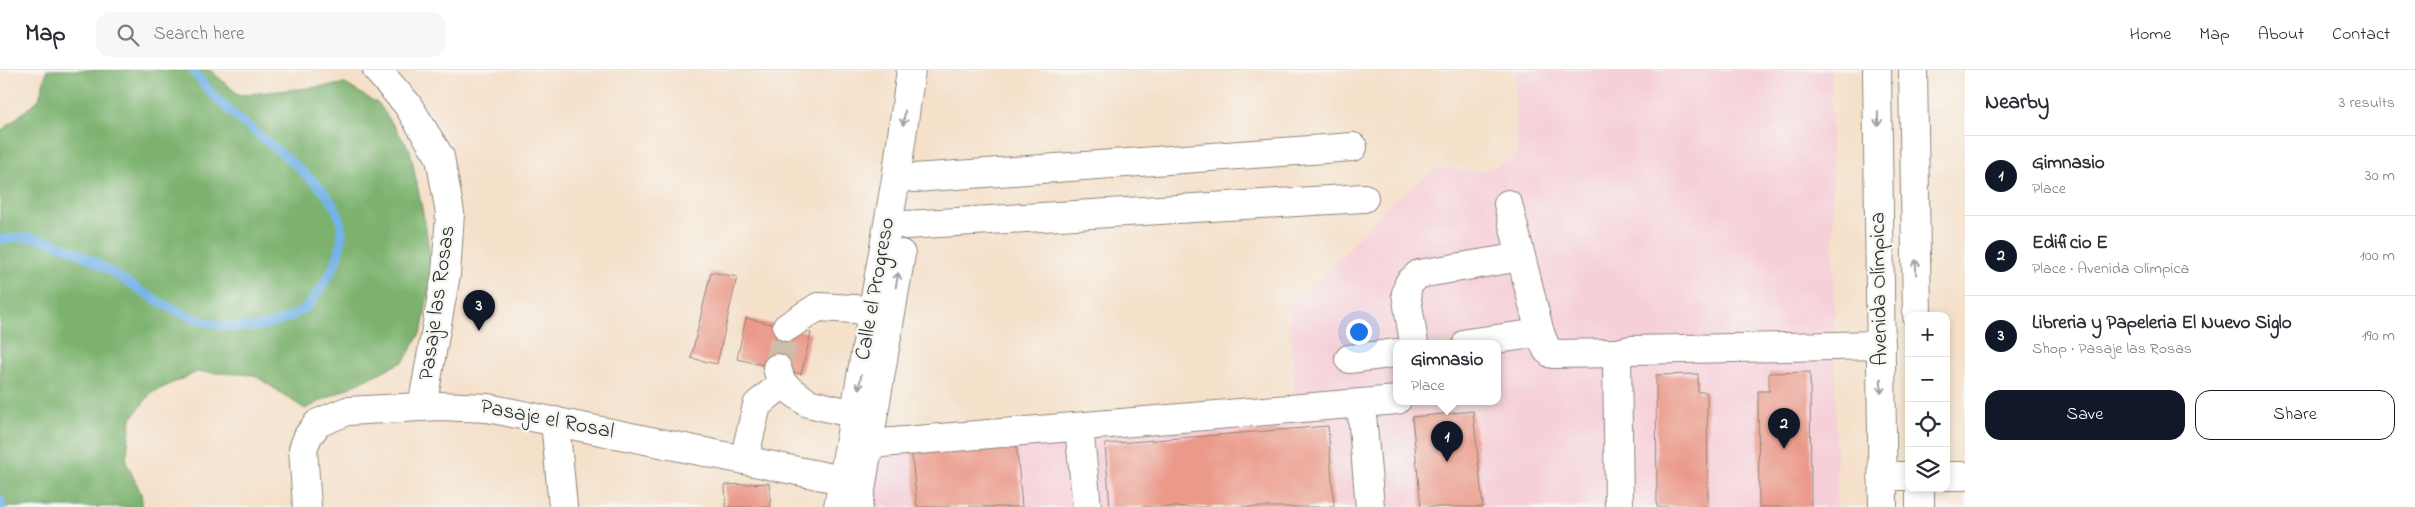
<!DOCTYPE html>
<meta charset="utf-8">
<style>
:root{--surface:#fff;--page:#f7f7f7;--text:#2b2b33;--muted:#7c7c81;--line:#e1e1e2;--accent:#111827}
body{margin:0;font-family:"Indie Flower",sans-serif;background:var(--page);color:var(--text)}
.controls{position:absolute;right:15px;bottom:15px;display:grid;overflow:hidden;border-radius:10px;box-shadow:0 2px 8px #0003}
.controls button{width:45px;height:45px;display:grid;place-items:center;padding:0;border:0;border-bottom:1px solid var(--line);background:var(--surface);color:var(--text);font:25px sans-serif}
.you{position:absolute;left:1358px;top:261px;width:18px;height:18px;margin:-12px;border:4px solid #fff;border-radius:50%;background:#1a73e8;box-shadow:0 0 0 8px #1a73e833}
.badge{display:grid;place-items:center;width:32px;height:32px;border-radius:50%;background:var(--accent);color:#fff;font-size:16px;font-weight:700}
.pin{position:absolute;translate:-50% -41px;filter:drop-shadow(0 1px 2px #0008)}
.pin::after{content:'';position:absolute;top:26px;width:18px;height:15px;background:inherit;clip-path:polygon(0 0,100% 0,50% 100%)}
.popup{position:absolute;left:1393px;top:270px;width:108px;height:65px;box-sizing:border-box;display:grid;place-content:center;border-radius:10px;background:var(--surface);filter:drop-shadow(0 1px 4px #0005);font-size:16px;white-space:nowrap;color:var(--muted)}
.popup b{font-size:19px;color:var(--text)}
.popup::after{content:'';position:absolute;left:50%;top:100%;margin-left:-10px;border:10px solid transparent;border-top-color:var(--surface)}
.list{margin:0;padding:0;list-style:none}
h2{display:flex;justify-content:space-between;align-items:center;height:65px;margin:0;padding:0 20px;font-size:21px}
h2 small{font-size:16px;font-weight:400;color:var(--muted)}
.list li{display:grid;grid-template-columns:32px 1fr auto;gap:15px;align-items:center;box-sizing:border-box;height:80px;padding:0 20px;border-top:1px solid var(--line)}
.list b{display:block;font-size:19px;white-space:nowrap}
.list p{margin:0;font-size:16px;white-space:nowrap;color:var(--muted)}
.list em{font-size:16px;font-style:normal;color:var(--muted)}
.actions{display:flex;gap:10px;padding:15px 20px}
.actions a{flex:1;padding:11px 0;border:1px solid var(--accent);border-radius:15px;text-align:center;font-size:18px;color:var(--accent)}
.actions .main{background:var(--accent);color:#fff}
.icon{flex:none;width:28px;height:28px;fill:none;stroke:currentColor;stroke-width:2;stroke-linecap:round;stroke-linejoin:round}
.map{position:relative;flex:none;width:1965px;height:437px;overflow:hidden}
header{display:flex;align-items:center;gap:30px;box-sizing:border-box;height:70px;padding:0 25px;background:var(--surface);border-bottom:1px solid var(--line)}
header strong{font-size:24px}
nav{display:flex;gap:28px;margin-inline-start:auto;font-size:18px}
.search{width:350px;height:45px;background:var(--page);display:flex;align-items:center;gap:12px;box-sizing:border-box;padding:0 18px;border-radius:15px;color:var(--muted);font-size:19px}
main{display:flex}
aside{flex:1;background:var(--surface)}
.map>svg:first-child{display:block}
.built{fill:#f6cfd8;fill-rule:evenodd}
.forest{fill:#7bb26e;stroke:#536e4c}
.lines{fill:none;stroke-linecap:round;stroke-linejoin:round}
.stream{stroke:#73b3e7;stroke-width:9}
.building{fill:#eb9989}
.minor-tunnel{stroke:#cdbca9;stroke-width:28;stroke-dasharray:28 14;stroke-linecap:butt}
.minor-casing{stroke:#90867a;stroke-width:30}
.minor{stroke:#fff;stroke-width:28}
.oneway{stroke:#a0a0a0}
.labels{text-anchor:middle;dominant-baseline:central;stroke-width:5;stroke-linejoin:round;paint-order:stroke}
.street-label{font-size:22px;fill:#2b2b2b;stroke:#f6f6f2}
</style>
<header>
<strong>Map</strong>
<div class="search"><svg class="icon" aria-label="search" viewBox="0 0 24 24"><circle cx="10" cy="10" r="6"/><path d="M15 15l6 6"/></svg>Search here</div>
<nav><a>Home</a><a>Map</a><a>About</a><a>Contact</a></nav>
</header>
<main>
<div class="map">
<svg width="1965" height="437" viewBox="0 0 1965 437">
<rect width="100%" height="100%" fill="#f6f6f2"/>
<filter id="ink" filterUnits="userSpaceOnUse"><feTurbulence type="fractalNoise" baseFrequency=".02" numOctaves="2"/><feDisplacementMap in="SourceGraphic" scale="10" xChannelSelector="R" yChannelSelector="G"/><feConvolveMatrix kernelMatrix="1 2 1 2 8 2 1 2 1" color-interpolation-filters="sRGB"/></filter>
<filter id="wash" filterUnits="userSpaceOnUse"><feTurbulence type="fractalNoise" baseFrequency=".0096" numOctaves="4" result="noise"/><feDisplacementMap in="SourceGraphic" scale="20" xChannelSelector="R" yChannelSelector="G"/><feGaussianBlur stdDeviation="1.12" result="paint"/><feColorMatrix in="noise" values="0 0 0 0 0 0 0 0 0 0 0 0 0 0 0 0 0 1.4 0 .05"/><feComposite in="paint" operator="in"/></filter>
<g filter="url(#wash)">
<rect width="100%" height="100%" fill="#f5e0c9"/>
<path class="built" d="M1515,0h316l6,437h-970l19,-70 409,-38 -6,-87 101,-108 46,-35 51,2 30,-15zM1397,273h100v58h-100z"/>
<polygon class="forest" points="47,0 210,0 239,25 345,14 379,34 410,80 426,158 432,202 422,260 404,291 305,339 254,305 197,302 151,323 131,349 126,392 141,423 143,437 0,437 0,62 39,29"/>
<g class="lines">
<g class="stream">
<path d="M0,170c89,-24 165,111 270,84 13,-4 31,-10 40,-21 12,-17 27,-35 30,-56 3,-11 2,-27 -4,-37 -7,-15 -20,-27 -32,-37 -36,-34 -83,-61 -111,-103"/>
<polyline points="0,429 2,437"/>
</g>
</g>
<g id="blocks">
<g class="building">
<polygon points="711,202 737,207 717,294 691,288"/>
<polygon points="746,248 811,263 801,304 737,289"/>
<polygon points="1810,302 1811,437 1759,437 1758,321 1769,321 1769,303"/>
<polygon points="1698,304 1698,322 1707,322 1708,437 1657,437 1656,305"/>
<polygon points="1473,341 1483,437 1421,437 1412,347"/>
<polygon points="1328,356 1334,437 1110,437 1105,374"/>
<polygon points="1016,368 1022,437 917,437 911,377"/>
<polygon points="769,413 771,437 726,437 725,415"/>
</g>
</g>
</g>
<g filter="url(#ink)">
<use href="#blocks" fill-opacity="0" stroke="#90867a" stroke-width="1"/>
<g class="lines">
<polyline class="minor-tunnel" points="777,298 787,257"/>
<defs>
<g id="minor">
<polyline points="377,0 407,34 440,87 450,143 446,204 422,337"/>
<polyline points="1877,0 1883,437"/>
<polyline points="1913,0 1917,246"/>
<polyline points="914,108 1353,77"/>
<polyline points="1508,134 1540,263 1547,280 1552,284 1617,283"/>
<polyline points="906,155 1364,128"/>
<polyline points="787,257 818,237 872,240 890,245"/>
<polyline points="1414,273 1406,223 1409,213 1419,204 1521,187"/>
<polyline points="1467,273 1540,263"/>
<polyline points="1349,289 1397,283"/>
<polyline points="777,298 782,314 808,333 871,348"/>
<polyline points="1361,333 1370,437"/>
<polyline points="555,351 563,437"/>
<polyline points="1079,357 1087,437"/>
<polyline points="869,374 1397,330"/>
<polyline points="744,390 757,335 782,314"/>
<polyline points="1882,406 1909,406"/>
<polyline points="1946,406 1965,406"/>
<polyline points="1920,418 1920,437"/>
<polyline points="307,437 303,379 308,366 318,353 347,341 439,336 488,338 862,414"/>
<polyline points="838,437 896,109 911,0"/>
<polyline points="858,437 901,184"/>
<polyline points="1619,437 1617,283 1631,280 1881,275"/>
</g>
</defs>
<use href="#minor" class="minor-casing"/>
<use href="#minor" class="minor"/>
</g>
<defs><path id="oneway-shaft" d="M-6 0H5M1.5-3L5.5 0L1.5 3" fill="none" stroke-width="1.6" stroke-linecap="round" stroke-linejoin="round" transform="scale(1.25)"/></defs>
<g class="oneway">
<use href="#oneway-shaft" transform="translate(904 48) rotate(98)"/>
<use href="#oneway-shaft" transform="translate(1878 49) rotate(89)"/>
<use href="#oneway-shaft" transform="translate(1916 197) rotate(-91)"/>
<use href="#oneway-shaft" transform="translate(897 210) rotate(-80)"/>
<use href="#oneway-shaft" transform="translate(860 312) rotate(100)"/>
<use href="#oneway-shaft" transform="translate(1881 316) rotate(89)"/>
</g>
</g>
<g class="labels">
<g class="street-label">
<text transform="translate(876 219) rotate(-80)">Calle el Progreso</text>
<text transform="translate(1880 219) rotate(-91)">Avenida Olímpica</text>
<text transform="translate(438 233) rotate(-82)">Pasaje las Rosas</text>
<text transform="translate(547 350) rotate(11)">Pasaje el Rosal</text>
</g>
</g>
</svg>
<div class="controls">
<button>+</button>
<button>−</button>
<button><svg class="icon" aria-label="locate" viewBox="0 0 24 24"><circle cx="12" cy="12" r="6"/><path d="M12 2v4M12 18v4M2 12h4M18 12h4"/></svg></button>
<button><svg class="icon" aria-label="layers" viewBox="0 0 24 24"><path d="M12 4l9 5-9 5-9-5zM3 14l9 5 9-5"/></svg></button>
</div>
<div class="you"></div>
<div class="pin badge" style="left:1447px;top:392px">1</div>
<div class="popup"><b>Gimnasio</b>Place</div>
<div class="pin badge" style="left:1784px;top:379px">2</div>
<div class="pin badge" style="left:479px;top:261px">3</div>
</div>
<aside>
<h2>Nearby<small>3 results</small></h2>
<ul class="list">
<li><span class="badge">1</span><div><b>Gimnasio</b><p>Place</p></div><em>30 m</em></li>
<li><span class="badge">2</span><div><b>Edificio E</b><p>Place · Avenida Olímpica</p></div><em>100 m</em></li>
<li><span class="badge">3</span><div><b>Libreria y Papeleria El Nuevo Siglo</b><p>Shop · Pasaje las Rosas</p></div><em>190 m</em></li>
</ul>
<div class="actions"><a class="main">Save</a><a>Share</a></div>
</aside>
</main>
